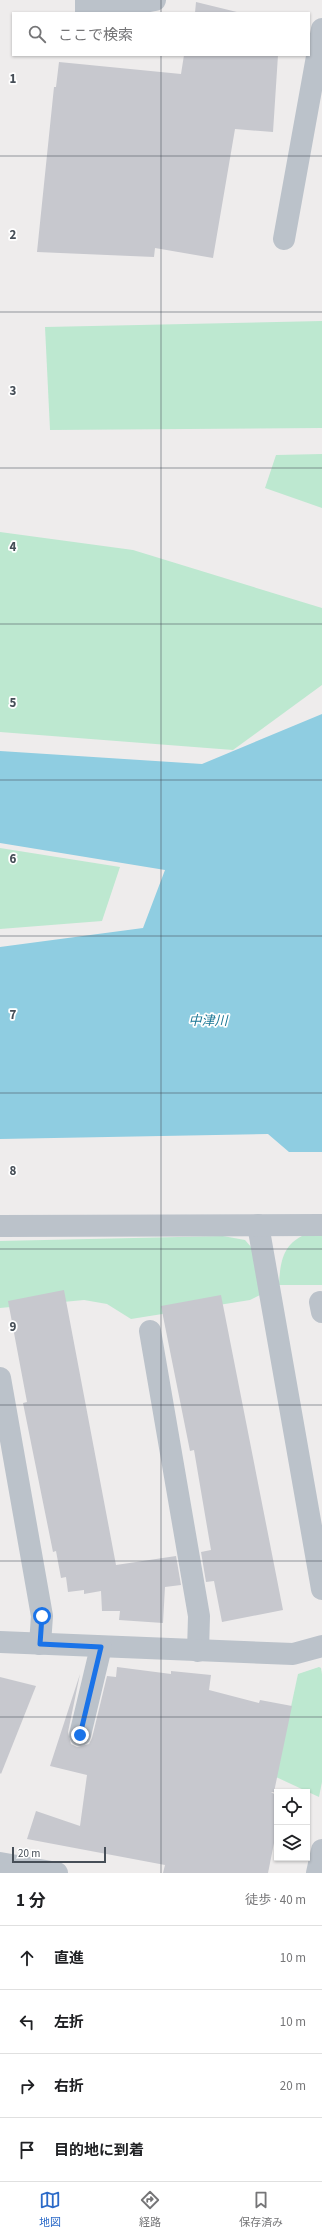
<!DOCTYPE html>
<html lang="ja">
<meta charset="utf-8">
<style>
:root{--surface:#fff;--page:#f6f6f6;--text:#202124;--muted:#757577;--line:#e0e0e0;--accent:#2b6ac8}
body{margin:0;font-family:"Source Sans 3","Noto Sans JP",sans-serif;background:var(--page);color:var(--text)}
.controls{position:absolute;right:12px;bottom:12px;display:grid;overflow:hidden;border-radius:0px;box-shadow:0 1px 3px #0004}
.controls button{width:36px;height:36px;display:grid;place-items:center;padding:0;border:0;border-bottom:1px solid var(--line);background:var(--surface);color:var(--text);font:20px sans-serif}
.scale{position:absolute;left:12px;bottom:10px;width:94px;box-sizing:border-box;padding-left:4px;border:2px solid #464e57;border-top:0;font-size:11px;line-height:14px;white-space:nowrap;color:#464e57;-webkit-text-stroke:3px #fff;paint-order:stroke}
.stop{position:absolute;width:12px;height:12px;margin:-9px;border:3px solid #1a73e8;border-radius:50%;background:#fff}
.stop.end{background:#1a73e8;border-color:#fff;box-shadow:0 1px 4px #0008}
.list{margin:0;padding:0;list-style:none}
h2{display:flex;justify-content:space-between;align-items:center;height:52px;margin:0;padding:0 16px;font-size:17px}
h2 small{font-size:13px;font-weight:400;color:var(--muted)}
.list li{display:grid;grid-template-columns:26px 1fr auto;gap:12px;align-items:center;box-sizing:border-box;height:64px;padding:0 16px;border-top:1px solid var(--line)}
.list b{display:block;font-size:15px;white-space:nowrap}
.list em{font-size:13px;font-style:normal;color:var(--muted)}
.icon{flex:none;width:22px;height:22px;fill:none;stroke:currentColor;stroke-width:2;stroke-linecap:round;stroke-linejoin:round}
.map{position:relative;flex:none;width:322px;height:1873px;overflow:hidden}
.search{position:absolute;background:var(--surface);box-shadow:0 1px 3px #0004;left:12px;right:12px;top:12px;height:44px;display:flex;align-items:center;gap:10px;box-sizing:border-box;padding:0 14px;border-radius:0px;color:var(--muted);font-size:15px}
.sheet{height:308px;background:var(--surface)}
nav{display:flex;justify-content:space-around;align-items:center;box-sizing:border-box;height:56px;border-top:1px solid var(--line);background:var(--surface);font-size:11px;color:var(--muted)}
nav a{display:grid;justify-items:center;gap:2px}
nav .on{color:var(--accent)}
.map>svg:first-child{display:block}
.green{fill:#bde8d0}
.water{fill:#8fcde1}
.building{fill:#c7c8ce}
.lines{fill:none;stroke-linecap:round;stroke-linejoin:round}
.minor{stroke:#bbc2ca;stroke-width:22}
.route{stroke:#1a73e8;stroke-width:5}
.grid{fill:none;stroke:#464e57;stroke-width:1;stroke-opacity:0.55}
.labels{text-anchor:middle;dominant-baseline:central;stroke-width:3.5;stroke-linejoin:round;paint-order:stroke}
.water-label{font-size:13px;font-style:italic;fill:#1b7795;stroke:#fff}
.grid-label{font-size:13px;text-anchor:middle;font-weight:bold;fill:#464e57;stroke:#fff;stroke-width:3.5;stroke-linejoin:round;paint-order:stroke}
</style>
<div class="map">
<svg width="322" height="1873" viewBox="0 0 322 1873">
<rect width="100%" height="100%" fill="#eeecec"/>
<g class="green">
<polygon points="322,321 322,428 50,430 45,327"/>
<polygon points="322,454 322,508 265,488 276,455"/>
<polygon points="0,532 133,550 322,608 322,685 233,750 0,732"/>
<polygon points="0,848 120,867 102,921 0,929"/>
<polygon points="223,1236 245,1240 257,1254 260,1295 250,1300 131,1319 107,1304 84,1300 0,1308 0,1241"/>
<path d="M302,1236h20v49h-43c1,-21 3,-39 23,-49z"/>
<polygon points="319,1667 321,1668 322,1674 322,1782 319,1797 276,1777 298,1674"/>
</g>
<polygon class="water" points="322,714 322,1152 289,1152 268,1134 0,1139 0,947 143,928 165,870 0,843 0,751 202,764"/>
<g class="building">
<polygon points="196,2 241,13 195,13"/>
<polygon points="184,55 278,55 273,132 235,129 213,258 155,248 154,257 37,252 54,87 56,87 59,62 181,74"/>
<polygon points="64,1290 116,1565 176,1556 181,1585 165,1587 163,1623 119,1620 120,1611 102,1611 101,1591 84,1594 84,1590 68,1592 66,1577 61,1578 56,1551 53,1552 23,1403 27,1402 8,1301"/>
<polygon points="221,1295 283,1610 222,1622 214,1581 206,1582 201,1552 211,1550 194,1450 190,1451 161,1306"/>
<polygon points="117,1667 171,1674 171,1671 211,1675 209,1690 259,1703 260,1700 292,1706 274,1792 271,1792 277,1796 277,1828 268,1873 163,1873 165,1865 27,1839 36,1811 80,1826 87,1775 50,1766 80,1674 68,1732 71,1744 77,1747 89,1744 92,1738 107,1676 116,1677"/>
<polygon points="0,1677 36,1686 1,1774 0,1773"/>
</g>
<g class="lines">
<g class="minor">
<polyline points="86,0 86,13 155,0"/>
<polyline points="284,239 322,29"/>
<polyline points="258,1225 322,1589"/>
<polyline points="0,1226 322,1225"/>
<polyline points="320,1302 322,1312"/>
<polyline points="150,1331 199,1616 198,1651"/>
<polyline points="0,1378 42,1616 40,1644"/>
<polyline points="0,1642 293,1654 322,1646"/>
<polyline points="80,1735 101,1647"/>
<polyline points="0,1863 57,1873"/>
<polyline points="317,1873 322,1850"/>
</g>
</g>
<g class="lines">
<polyline class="route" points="42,1616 40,1644 101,1647 80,1735"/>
</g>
<path class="grid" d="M161,0v13M161,55v1818M0,156h322M0,312h322M0,468h322M0,624h322M0,780h322M0,936h322M0,1093h322M0,1249h322M0,1405h322M0,1561h322M0,1717h322"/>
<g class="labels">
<g class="water-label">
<text x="208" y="1021">中津川</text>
</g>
</g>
<g class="grid-label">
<text x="13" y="83">1</text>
<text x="13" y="239">2</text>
<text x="13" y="395">3</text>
<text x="13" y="551">4</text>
<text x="13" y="707">5</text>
<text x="13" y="863">6</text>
<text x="13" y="1019">7</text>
<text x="13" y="1175">8</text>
<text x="13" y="1331">9</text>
</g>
</svg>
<div class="controls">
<button><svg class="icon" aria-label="locate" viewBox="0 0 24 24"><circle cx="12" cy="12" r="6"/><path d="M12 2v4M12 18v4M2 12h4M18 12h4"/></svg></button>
<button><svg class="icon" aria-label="layers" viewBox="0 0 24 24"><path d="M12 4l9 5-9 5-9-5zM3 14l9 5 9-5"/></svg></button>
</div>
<div class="scale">20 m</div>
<div class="stop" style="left:42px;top:1616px"></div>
<div class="stop end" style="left:80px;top:1735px"></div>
<div class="search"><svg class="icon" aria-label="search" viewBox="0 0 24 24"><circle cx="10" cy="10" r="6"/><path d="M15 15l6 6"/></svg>ここで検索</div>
</div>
<section class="sheet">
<h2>1 分<small>徒歩 · 40 m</small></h2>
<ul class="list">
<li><svg class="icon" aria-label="ahead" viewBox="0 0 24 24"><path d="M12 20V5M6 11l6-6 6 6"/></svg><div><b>直進</b></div><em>10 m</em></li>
<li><svg class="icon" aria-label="left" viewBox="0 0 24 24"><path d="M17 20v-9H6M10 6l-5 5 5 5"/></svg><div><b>左折</b></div><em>10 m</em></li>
<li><svg class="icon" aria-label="right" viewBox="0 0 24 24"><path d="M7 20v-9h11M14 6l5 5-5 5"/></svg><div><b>右折</b></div><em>20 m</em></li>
<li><svg class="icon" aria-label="arrive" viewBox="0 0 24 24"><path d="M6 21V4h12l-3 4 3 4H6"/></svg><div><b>目的地に到着</b></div></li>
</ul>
</section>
<nav>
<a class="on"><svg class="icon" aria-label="map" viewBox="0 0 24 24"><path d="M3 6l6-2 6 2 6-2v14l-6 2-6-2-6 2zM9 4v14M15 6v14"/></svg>地図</a>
<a><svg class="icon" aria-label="directions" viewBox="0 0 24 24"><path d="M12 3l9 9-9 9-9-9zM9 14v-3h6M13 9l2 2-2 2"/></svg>経路</a>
<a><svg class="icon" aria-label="saved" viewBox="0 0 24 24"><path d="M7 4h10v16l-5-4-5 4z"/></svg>保存済み</a>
</nav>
